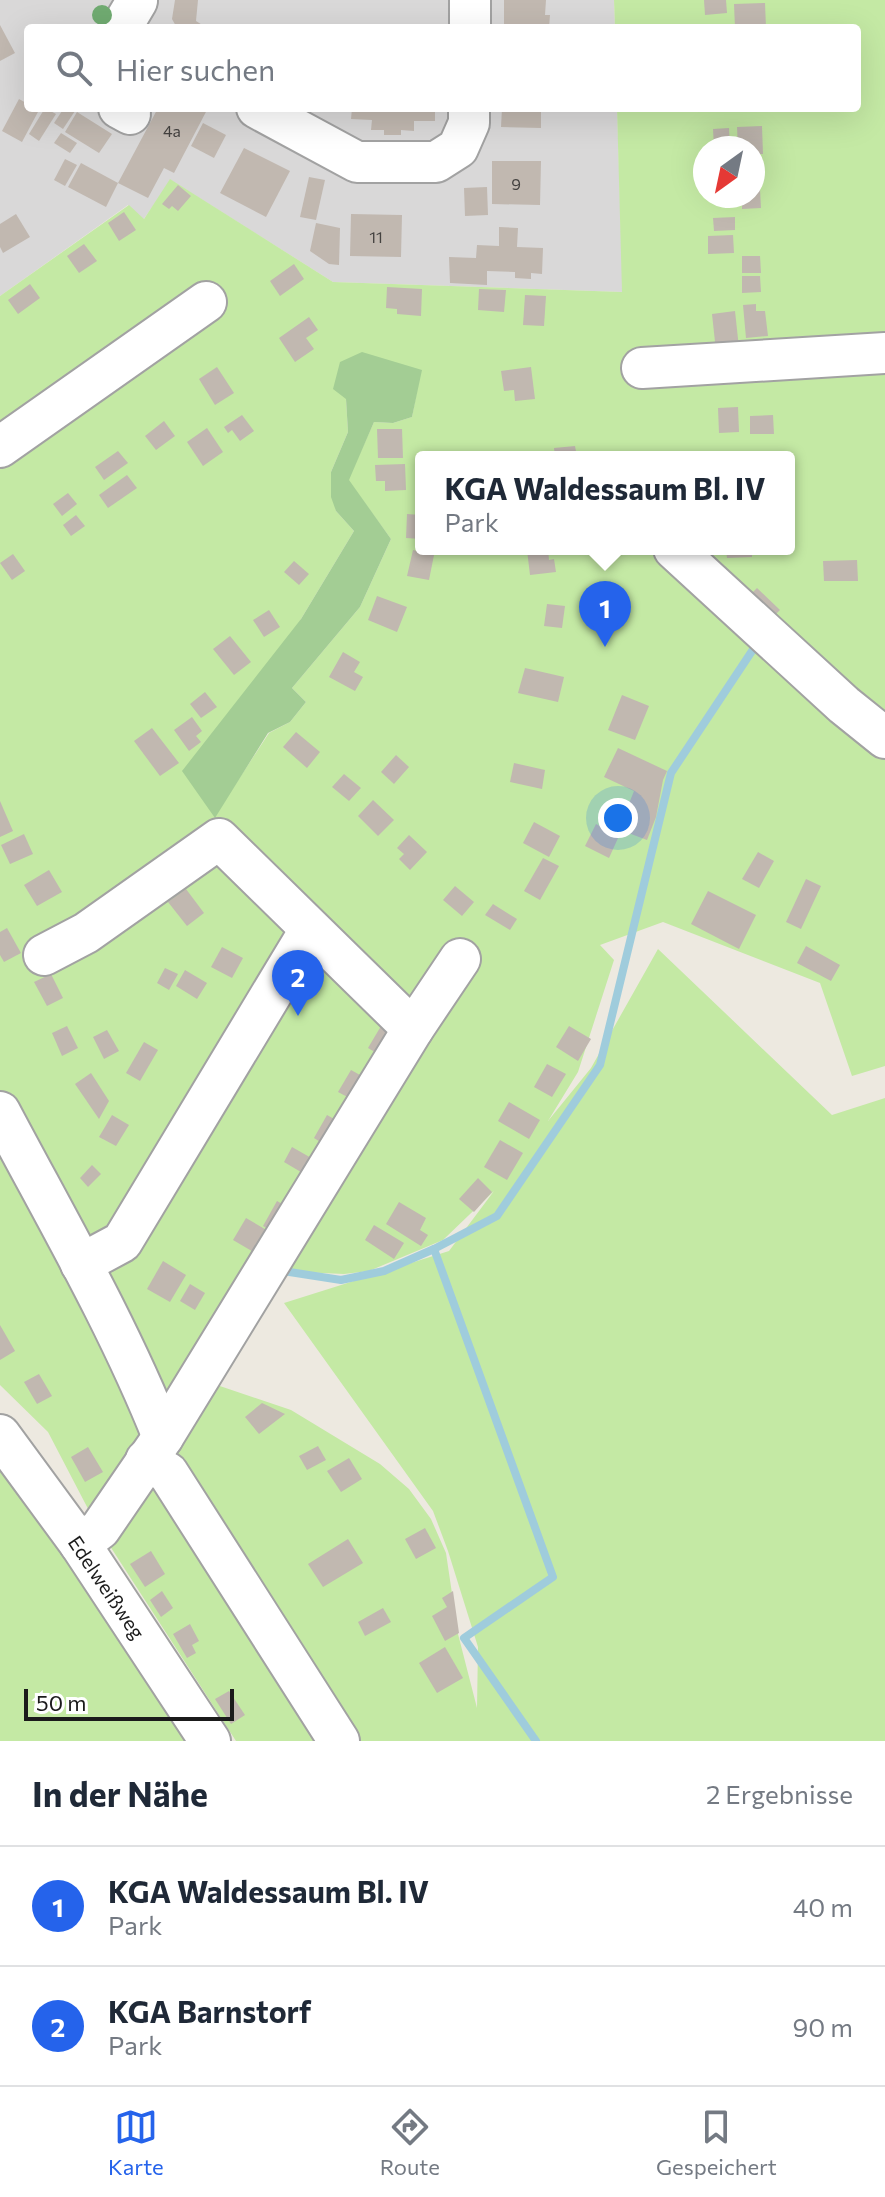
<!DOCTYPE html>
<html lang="de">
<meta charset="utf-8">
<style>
:root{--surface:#fff;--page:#f6f6f7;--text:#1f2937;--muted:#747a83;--line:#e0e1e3;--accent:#2563eb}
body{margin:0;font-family:Commissioner,sans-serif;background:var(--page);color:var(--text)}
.compass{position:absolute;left:693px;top:136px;width:72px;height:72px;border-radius:50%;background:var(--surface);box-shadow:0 8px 32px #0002;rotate:213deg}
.scale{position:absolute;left:24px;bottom:20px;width:210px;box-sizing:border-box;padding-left:8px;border:4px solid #1b1b1b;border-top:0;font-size:22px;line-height:28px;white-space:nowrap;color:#1b1b1b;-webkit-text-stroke:6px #fff;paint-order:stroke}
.you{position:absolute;left:618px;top:818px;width:28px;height:28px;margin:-20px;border:6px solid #fff;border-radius:50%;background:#1a73e8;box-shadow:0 0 0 12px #1a73e833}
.badge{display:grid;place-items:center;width:52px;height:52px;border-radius:50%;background:var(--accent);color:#fff;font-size:26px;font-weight:700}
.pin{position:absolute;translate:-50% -66px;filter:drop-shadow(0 2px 4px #0008)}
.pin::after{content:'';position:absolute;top:42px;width:28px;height:24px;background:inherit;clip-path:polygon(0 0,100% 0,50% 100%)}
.popup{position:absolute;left:415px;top:451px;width:380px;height:104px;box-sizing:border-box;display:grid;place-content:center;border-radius:8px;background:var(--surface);filter:drop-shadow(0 2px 6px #0005);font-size:26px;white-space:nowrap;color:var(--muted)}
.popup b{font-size:30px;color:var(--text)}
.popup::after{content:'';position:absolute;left:50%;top:100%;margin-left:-16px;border:16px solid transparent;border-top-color:var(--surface)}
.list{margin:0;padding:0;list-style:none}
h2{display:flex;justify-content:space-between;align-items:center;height:104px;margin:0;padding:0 32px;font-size:34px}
h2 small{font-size:26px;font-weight:400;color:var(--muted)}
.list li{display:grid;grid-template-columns:52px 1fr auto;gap:24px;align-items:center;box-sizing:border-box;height:120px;padding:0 32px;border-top:2px solid var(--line)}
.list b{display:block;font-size:30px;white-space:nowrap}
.list p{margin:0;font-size:26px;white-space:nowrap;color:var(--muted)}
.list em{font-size:26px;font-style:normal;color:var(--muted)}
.icon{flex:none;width:44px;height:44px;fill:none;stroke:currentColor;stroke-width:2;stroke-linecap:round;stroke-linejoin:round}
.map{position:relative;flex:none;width:885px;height:1741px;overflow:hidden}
.search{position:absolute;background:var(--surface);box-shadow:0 8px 32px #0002;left:24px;right:24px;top:24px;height:88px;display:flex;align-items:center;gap:20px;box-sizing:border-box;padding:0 28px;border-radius:8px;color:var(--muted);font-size:30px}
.sheet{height:344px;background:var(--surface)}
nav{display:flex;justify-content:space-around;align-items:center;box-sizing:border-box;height:112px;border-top:2px solid var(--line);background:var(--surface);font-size:22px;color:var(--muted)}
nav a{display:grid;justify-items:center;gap:4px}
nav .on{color:var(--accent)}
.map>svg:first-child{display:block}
.residential{fill:#d9d8d8}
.grass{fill:#c4e9a4;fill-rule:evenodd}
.forest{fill:#a3cd94}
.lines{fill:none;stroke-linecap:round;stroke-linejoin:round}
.stream{stroke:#9fccdc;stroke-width:8}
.building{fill:#c1b8b0}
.minor-casing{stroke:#a2a2a2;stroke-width:44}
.minor{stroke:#fff;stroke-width:40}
.tree{fill:#70ab71}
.labels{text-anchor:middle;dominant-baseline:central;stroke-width:8;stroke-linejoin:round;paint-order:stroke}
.number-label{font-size:16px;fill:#444240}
.street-label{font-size:20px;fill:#1b1b1b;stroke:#fff}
</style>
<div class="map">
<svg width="885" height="1741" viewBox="0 0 885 1741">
<rect width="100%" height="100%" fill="#ede9e0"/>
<polygon class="residential" points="0,0 614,0 615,28 28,28 28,108 617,108 623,292 333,282 171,180 143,220 128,205 0,296"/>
<g class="grass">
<path d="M614,0h271v1066l-33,10 -32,-93 -157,-61 -63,23 14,15 -36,112 -30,49 43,-53 67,-119 174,166 53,-17v643h-649l-139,-215 -49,-94 -48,-47v-1089l129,-91 15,14 26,-40 163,103 289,10 -5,-184h240v-80h-242zM705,148h48v48h-48zM421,370l-9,47 -19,6 -19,-1 -26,58 43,59 -31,68 -68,81 14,14 -16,20 -21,11 -55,84 87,-198 53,-88 -18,-20 -5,-39 17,-40 -2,-33zM421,457h368v92h-368zM494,1191l-45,60 -165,52 149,208 15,40 30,96 -1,61 -19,-74 -12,-81 -15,-34 -22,-30 -29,-25 -89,-54 -80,-27 67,-112 66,3 25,-3 74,-31z"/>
<polygon points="0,1465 195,1741 0,1741"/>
</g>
<polygon class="forest" points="362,352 422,370 412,417 393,423 374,422 349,480 391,539 360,607 292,688 306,702 290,722 268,733 215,818 182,771 301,619 354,531 336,511 331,497 331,472 348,432 346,399 333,389 340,362"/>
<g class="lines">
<g class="stream">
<polyline points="434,1249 553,1577 464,1638 536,1741"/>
<polyline points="283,1271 341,1280 384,1271 434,1249 497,1216 600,1065 671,773 756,645"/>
</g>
</g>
<g class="building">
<polygon points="175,0 198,0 196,21 207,28 177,28 172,19"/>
<polygon points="504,0 546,0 545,15 550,15 549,28 504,28"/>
<polygon points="704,0 726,0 727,13 705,15"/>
<polygon points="765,3 766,28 735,28 734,4"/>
<polygon points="0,25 15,53 0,61"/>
<polygon points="19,99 28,104 28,108 39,110 22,142 2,131"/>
<polygon points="45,108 56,114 39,141 29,134"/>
<polygon points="64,108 71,108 75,111 63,129 54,123"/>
<polygon points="158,108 208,108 174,173 164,168 148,198 118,183"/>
<polygon points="352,108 435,108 435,121 414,121 414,131 401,130 401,135 384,135 384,130 371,130 372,120 351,119"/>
<polygon points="502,108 541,108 541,128 501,127"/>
<polygon points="77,112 112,134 99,153 65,132"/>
<polygon points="203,123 226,135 214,158 191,146"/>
<polygon points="762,126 763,154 753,154 753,148 738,148 737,127"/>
<polygon points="729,128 730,148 714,148 713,129"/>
<polygon points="61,133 77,143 70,153 54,143"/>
<polygon points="244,148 290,171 266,217 220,193"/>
<polygon points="65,159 77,165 65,186 54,180"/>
<polygon points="492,161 541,161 540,205 492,204"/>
<polygon points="81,163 118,183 106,207 68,187"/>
<polygon points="309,177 325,180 316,220 300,217"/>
<polygon points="178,185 191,196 178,211 172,206 169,209 162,204"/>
<polygon points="487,187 488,215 465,216 464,188"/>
<polygon points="753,189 760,189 761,208 742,209 742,196 753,196"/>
<polygon points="124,212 136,230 119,241 108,223"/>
<polygon points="16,214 30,237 3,253 0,247 0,224"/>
<polygon points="351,214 402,215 401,257 350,256"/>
<polygon points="735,217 735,230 714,231 713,218"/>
<polygon points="316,223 340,228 339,265 329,264 310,251"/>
<polygon points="499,227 518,228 517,247 543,248 542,274 531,273 531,279 515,278 515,272 487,271 487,285 450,283 449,257 476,258 477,245 499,246"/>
<polygon points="733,235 734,253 708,254 708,236"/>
<polygon points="84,244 97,261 79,273 67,256"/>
<polygon points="742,256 760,256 761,273 742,273"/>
<polygon points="294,264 304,279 280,296 270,281"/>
<polygon points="742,276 760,276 761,292 742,293"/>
<polygon points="30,284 40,298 18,314 8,300"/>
<polygon points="387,287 422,289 421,316 397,314 397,309 386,308"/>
<polygon points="479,289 506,290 504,312 478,310"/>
<polygon points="525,295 546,296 544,326 523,325"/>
<polygon points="756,304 756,311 765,311 768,336 746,338 743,305"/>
<polygon points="735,311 739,348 716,351 712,314"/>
<polygon points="309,317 318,330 306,338 314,349 295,362 279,338"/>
<polygon points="217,367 234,393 215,405 199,379"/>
<polygon points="531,367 535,399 515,401 514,390 504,391 501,371"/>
<polygon points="738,407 739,432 719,433 718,408"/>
<polygon points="242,415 254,431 240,441 232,430 228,433 224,427"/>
<polygon points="773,415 774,434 750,434 750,416"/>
<polygon points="164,421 175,436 156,450 145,436"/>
<polygon points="207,428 223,452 203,466 187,442"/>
<polygon points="377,429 402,429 403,458 378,458"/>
<polygon points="575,446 577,457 555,457 554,448"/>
<polygon points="118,451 128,463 104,480 95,467"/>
<polygon points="405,464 406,490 385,491 385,481 376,481 375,465"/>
<polygon points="127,475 137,488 108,508 99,495"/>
<polygon points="68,493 77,504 62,516 53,504"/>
<polygon points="407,514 421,515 421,539 406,538"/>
<polygon points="76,515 85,526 71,536 63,525"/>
<polygon points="548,549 549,560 554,559 556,572 530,575 527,550"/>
<polygon points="726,549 752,549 752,557 727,558"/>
<polygon points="413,550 434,555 429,580 407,576"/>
<polygon points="13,554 25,571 12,580 0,563"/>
<polygon points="857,560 858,581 824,581 823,561"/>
<polygon points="294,561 309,574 299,585 284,572"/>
<polygon points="757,588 780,610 767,623 744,601"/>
<polygon points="377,596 407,607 397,632 368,620"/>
<polygon points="547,604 565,606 562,628 544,626"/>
<polygon points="269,610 280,627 264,637 253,620"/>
<polygon points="230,636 251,662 234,675 213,649"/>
<polygon points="343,652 360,662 354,672 363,677 355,691 329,677"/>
<polygon points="525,668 564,677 558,702 518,693"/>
<polygon points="205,692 217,707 201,718 190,704"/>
<polygon points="622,695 649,706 635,740 608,730"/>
<polygon points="192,717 202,731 196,736 201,742 189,751 174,730"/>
<polygon points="152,728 179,763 160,776 134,741"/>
<polygon points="296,732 320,752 307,768 283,747"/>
<polygon points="618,748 667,771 663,780 656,817 647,840 623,831 627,823 622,821 634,791 604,777"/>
<polygon points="396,755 409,767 394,784 381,772"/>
<polygon points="514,763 545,770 542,789 510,782"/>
<polygon points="344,774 361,788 349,801 332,787"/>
<polygon points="373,800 394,820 378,836 358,816"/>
<polygon points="0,801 13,831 0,837"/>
<polygon points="534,822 560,836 549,857 523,843"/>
<polygon points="596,824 619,836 609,858 585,846"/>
<polygon points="24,834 33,854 10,864 1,845"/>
<polygon points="409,835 427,852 410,870 399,859 404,854 397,848"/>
<polygon points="758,852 774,861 759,888 742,879"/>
<polygon points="543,858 559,866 540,900 524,891"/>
<polygon points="49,870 62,892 37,906 24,885"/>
<polygon points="806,879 821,886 801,929 786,922"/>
<polygon points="455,886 474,902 462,916 443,900"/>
<polygon points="186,889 204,913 187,926 168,902"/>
<polygon points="708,891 756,915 739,949 691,924"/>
<polygon points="493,904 517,919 510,930 485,915"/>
<polygon points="7,928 21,953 4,962 0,955 0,932"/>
<polygon points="806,946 840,965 831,981 797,963"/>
<polygon points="222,947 243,958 232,978 211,967"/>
<polygon points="165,968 178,974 169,990 157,983"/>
<polygon points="185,970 207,983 197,999 176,986"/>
<polygon points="51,974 63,998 47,1006 34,982"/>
<polygon points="384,1021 401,1030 385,1058 368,1048"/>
<polygon points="67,1026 78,1048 62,1056 52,1033"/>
<polygon points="569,1026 591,1039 578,1061 556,1047"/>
<polygon points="107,1030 119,1051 104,1059 93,1037"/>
<polygon points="144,1042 158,1050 140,1081 126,1073"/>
<polygon points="547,1064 566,1074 552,1097 534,1087"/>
<polygon points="351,1070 369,1080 357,1102 338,1092"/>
<polygon points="91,1073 109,1101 99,1119 75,1084"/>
<polygon points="509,1102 540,1120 529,1139 498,1121"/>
<polygon points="112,1115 129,1125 116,1146 99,1137"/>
<polygon points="327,1115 343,1124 330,1148 314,1138"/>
<polygon points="500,1140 523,1153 507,1180 484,1167"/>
<polygon points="292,1147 320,1163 311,1178 284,1162"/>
<polygon points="92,1165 101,1174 88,1187 80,1178"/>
<polygon points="478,1178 492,1192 474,1212 459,1199"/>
<polygon points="277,1201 293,1210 279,1235 263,1226"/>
<polygon points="399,1202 426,1218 420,1230 428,1235 421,1246 386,1224"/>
<polygon points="246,1218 275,1235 262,1257 233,1240"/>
<polygon points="374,1225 404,1243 394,1259 365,1240"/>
<polygon points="163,1261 186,1275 170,1302 147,1289"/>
<polygon points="190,1284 205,1293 195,1310 180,1301"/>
<polygon points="0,1325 15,1351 0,1360"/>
<polygon points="39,1374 52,1396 37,1404 24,1382"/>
<polygon points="262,1403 285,1414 259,1434 245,1417"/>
<polygon points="318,1446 326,1460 307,1470 299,1456"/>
<polygon points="88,1447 103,1472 85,1482 71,1457"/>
<polygon points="349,1458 362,1479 341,1492 327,1471"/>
<polygon points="425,1528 436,1548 416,1559 405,1539"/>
<polygon points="348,1539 363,1563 323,1587 308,1564"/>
<polygon points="151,1551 165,1574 145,1587 130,1564"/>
<polygon points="162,1591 173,1608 161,1617 150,1600"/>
<polygon points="453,1591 459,1633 445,1641 432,1616 447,1607 442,1598"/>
<polygon points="383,1608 391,1622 365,1636 358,1622"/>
<polygon points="190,1624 199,1641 192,1645 196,1653 187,1658 173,1634"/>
<polygon points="445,1647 463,1678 437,1693 419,1663"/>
<polygon points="229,1691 245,1715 231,1724 215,1699"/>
</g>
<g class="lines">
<defs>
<g id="minor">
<polyline points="121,28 137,1"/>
<polyline points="470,28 470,0"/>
<polyline points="119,108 130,114"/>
<polyline points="257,108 357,162 436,162 458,148 469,123 469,108"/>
<polyline points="642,368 885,353"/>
<polyline points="0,447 206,302"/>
<polyline points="674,549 844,705 885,738"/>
<polyline points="44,955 86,933 219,839 413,1029"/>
<path d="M0,1112c56,106 118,212 163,325"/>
<polyline points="81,1264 122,1242 310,930"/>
<polyline points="0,1435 80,1544 210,1741"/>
<polyline points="146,1460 168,1473 339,1741"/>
<polyline points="80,1544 100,1529 163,1437 413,1029 460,959"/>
</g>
</defs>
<use href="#minor" class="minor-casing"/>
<use href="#minor" class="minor"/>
</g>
<circle class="tree" cx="102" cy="15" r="10"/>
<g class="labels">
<g class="number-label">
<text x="172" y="130">4a</text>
<text x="516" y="183">9</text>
<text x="376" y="236">11</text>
</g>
<g class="street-label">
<text transform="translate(107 1587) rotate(56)">Edelweißweg</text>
</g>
</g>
</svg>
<svg class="compass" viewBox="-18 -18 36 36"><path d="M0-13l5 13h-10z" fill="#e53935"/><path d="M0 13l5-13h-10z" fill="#747a83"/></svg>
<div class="scale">50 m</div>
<div class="you"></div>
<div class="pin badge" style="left:605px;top:647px">1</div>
<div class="popup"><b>KGA Waldessaum Bl. IV</b>Park</div>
<div class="pin badge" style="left:298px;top:1016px">2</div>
<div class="search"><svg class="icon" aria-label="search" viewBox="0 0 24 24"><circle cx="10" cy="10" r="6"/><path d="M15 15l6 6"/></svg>Hier suchen</div>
</div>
<section class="sheet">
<h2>In der Nähe<small>2 Ergebnisse</small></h2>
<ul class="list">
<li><span class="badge">1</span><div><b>KGA Waldessaum Bl. IV</b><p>Park</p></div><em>40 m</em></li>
<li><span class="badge">2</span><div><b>KGA Barnstorf</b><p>Park</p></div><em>90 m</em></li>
</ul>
</section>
<nav>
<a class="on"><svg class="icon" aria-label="map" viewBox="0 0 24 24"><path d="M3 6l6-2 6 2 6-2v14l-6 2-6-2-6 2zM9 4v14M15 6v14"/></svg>Karte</a>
<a><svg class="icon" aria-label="directions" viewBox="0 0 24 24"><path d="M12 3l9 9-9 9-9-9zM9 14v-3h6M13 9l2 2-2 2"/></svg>Route</a>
<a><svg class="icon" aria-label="saved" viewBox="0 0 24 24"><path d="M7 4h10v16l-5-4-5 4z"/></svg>Gespeichert</a>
</nav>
